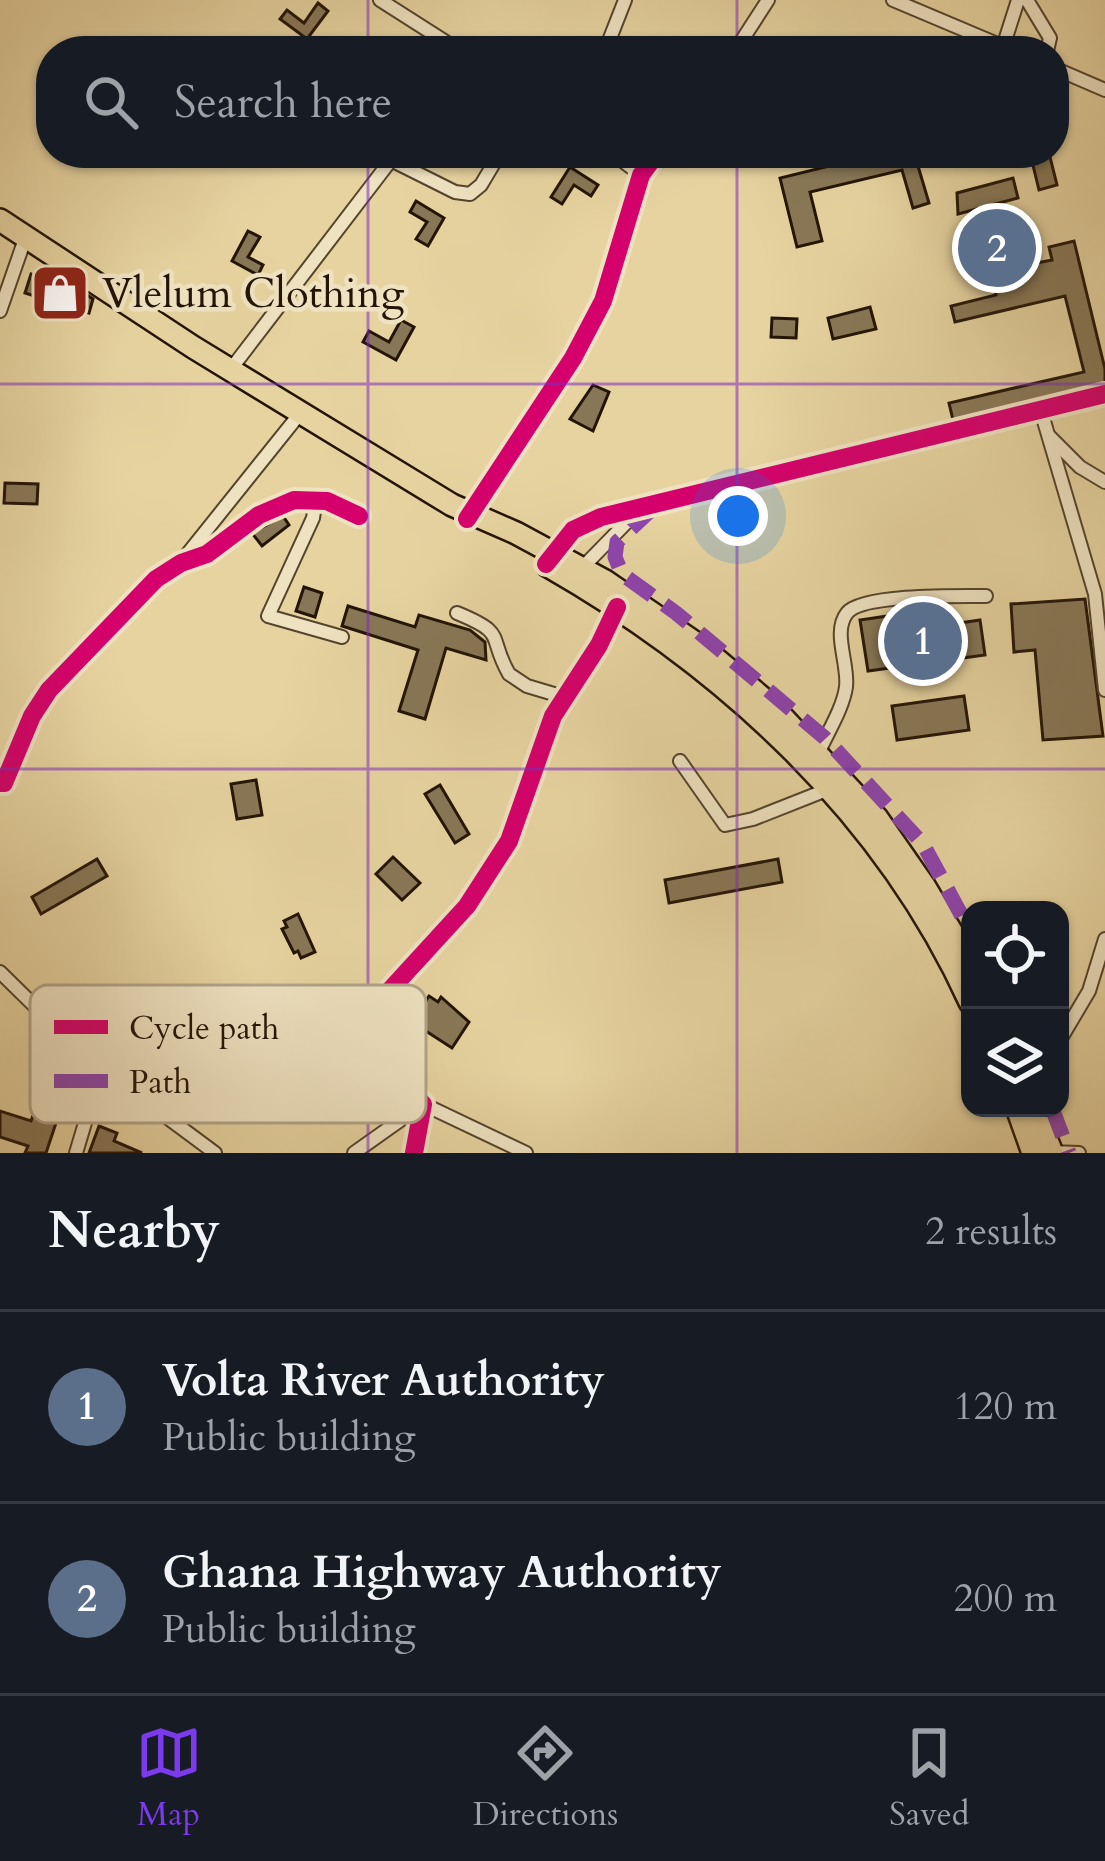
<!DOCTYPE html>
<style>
:root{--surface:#171b24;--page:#242831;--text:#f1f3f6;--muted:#9ea1a6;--line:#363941;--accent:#7c3aed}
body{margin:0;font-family:Cardo,serif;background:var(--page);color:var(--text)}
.controls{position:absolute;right:36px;bottom:36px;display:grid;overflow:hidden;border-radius:24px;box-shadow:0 3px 9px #0004}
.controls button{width:108px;height:108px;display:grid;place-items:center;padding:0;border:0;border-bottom:3px solid var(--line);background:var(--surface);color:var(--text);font:60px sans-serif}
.you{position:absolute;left:738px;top:516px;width:42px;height:42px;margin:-30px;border:9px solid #fff;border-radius:50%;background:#1a73e8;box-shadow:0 0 0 18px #1a73e833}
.badge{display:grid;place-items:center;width:78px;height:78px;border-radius:50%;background:var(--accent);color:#fff;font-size:39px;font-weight:700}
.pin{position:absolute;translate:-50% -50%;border:6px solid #fff;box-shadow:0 3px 12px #0006}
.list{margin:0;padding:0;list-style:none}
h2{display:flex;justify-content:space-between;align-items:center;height:156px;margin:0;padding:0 48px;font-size:51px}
h2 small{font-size:39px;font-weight:400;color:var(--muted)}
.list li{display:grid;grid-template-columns:78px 1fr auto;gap:36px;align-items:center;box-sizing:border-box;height:192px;padding:0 48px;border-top:3px solid var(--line)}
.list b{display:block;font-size:45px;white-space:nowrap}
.list p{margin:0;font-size:39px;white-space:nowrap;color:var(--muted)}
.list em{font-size:39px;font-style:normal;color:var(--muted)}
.icon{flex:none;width:66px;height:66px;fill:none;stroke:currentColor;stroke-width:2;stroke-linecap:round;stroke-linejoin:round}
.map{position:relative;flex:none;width:1105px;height:1153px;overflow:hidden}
.search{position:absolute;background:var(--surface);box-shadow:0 3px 9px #0004;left:36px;right:36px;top:36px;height:132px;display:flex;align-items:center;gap:30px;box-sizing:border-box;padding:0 42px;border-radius:48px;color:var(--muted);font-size:45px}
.sheet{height:540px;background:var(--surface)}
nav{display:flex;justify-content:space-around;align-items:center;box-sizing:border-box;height:168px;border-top:3px solid var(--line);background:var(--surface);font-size:33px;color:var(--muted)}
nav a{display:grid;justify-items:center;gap:6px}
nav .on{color:var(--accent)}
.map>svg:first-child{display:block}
.building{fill:#887756;stroke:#231405;stroke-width:3}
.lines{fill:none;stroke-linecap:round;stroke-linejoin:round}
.street-casing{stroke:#54442c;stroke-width:16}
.highway-casing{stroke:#231405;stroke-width:26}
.street{stroke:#efe2c1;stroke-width:12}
.highway{stroke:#e6d3a0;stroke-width:21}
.quiet{stroke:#8e44ad;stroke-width:15;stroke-dasharray:30 15;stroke-linecap:butt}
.cycleway-casing{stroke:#efe2c1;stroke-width:26}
.cycleway{stroke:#d6006c;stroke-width:18}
.grid{fill:none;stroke:#7b2cbf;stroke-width:3;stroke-opacity:0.55}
.labels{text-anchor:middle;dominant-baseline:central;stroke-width:9;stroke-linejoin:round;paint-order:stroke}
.poi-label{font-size:42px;fill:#231405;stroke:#efe2c1;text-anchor:start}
.key{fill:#efe2c1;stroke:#b2a489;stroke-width:3}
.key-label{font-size:33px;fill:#231405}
</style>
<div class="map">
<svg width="1105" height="1153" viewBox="0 0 1105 1153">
<rect width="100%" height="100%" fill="#e6d3a0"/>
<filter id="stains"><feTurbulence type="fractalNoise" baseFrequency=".00167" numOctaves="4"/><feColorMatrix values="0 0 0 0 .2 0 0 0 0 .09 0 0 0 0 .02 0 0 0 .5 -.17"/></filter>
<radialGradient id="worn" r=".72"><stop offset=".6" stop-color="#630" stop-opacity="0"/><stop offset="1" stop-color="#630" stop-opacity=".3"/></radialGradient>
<g class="building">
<polygon points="318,3 328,11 307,39 280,19 287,10 304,23"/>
<polygon points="882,153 954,153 955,157 918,166 929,203 913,208 902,170 810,192 822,241 797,247 780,178"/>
<polygon points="1030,153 1049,153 1057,185 1039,190"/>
<polygon points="570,167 598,185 591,196 574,185 562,204 551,197"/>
<polygon points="1013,178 1018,198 958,214 957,193"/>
<polygon points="416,201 444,218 428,246 416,239 427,222 410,212"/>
<polygon points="248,231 260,237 248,257 263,265 258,275 232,261"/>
<polygon points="1074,241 1105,369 1105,384 953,420 949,403 1084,372 1065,296 955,322 951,306 996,295 991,272 1052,260 1049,247"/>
<polygon points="31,274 75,287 93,299 89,313 25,293"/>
<polygon points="870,307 876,329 833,339 828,318"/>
<polygon points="772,318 797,319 796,338 771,337"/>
<polygon points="401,320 414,327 396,360 363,342 369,331 389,342"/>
<polygon points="593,385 609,392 593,431 570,419"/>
<polygon points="5,483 38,484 37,504 4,503"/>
<polygon points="283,516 289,525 262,546 252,533"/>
<polygon points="304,587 322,593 315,617 296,611"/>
<polygon points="1085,599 1103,736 1043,740 1035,650 1014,652 1011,604"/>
<polygon points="348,606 415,627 419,615 470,630 485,642 486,660 446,648 425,719 399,711 418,650 342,626"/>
<polygon points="894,615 895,623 932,618 933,627 980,620 985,655 868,671 860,620"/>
<polygon points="964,696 969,730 897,740 892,706"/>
<polygon points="256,780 262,815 237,819 231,784"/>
<polygon points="440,785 469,834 455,843 425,794"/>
<polygon points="393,857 420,883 402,900 376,874"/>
<polygon points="97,859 107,876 41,914 32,897"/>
<polygon points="778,859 782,882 669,903 665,880"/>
<polygon points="298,914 315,952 301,958 298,951 294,953 282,929 287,927 284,921"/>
<polygon points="429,996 438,1002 441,997 469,1022 452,1048 412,1022"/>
<polygon points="48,1074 70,1081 46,1153 25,1153 28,1146 0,1137 0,1111 31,1121"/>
<polygon points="99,1126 117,1133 114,1141 142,1153 89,1153"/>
</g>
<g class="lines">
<defs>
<g id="street">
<polyline points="380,0 460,51"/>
<polyline points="893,0 1014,51"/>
<polyline points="1027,0 1050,38 1047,51"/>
<polyline points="1003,47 1018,0"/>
<polyline points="605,51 625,0"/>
<polyline points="735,51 768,0"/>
<polyline points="1054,68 1105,90"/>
<polyline points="612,153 641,175"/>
<polyline points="0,311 26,236"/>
<polyline points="231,369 391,160 455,192 470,194 481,185 500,153"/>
<polyline points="1041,411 1095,594 1105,690"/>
<polyline points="1049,436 1080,467 1105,482"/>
<polyline points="316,499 313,518 268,616 342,637"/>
<polyline points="468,518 573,358 603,301 641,175 657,153"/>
<polyline points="553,553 573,530 601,517 1105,394"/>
<polyline points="181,562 302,411"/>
<polyline points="581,569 626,523 646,511"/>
<path d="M457,613c51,21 30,22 52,61l18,12 37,11"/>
<path d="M817,756c9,-21 26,-47 29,-69 3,-23 -14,-55 1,-74 15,-19 113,-17 139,-17"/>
<polyline points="680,761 725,825 753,819 829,789"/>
<polyline points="0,783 4,783 32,716 49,690 156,579 181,563 207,554 259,515 294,500 327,501 359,516"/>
<polyline points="0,972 59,1030 93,1096 76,1153"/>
<polyline points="1060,1040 1089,991 1105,939"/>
<polyline points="93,1096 141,1098 215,1153"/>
<polyline points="1051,1152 1079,1153"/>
<polyline points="354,1153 423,1104 526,1153"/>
<path d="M414,1153l9,-49c-25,-23 -45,-68 -44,-102l88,-96 42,-65 44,-125 46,-71 17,-37"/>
</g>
<g id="highway">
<polyline points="0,220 193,347 452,505 516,533 605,581 704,649 772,706 877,818 925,887 970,963"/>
<path d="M548,566c178,102 336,247 422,436"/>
<polyline points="1017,1108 1033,1153"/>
<polyline points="1034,1108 1052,1153"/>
</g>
</defs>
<use href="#street" class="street-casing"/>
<use href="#highway" class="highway-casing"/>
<use href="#street" class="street"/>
<use href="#highway" class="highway"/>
<g class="quiet">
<polyline points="653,508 617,542 615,557 622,574 676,613 825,738 923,844 970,931"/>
<polyline points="1052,1108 1069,1153"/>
</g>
<defs>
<g id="cycleway">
<polyline points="467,519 573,358 603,301 641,175 657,153"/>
<polyline points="546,564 573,530 601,517 1105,394"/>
<polyline points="0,783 4,783 32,716 49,690 156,579 181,563 207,554 259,515 294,500 327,501 359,516"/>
<path d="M414,1153l9,-49c-25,-23 -45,-68 -44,-102l88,-96 42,-65 44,-125 46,-71 18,-38"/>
</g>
</defs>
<use href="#cycleway" class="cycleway-casing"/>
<use href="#cycleway" class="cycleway"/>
</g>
<path class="grid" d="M368,0v51M737,0v51M368,153v1000M737,153v1000M0,384h1105M0,769h1105"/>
<defs>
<symbol id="shop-square" viewBox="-11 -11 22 22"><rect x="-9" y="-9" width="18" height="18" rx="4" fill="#8f2418" stroke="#efe2c1"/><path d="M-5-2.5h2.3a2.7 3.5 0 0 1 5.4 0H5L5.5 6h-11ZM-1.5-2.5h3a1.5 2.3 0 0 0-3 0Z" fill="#fff"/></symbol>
</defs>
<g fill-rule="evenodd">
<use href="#shop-square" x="27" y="260" width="66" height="66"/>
</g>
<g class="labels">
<g class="poi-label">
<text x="102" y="293">Vlelum Clothing</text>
</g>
</g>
<rect x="30" y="985" width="396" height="138" rx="18" class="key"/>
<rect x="54" y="1020" width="54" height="14" fill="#d6006c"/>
<rect x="54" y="1074" width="54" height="14" fill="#8e44ad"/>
<g class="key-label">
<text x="129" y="1039">Cycle path</text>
<text x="129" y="1093">Path</text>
</g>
<rect width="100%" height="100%" filter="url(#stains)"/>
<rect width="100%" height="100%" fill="url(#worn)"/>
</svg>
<div class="controls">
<button><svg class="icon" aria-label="locate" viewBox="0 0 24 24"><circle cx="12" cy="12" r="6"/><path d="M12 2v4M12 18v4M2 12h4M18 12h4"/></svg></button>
<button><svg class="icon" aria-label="layers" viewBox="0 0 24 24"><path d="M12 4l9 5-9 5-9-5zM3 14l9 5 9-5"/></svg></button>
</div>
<div class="you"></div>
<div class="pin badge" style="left:923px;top:641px;background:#5c6f8a">1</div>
<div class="pin badge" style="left:997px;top:248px;background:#5c6f8a">2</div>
<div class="search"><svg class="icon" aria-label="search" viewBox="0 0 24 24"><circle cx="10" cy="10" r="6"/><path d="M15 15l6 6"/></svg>Search here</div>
</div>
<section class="sheet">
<h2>Nearby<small>2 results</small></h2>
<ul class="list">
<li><span class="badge" style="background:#5c6f8a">1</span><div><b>Volta River Authority</b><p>Public building</p></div><em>120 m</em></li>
<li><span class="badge" style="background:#5c6f8a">2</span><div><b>Ghana Highway Authority</b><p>Public building</p></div><em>200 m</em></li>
</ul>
</section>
<nav>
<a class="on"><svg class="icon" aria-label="map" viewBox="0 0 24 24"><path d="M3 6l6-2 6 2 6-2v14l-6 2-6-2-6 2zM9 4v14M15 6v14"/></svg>Map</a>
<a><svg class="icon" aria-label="directions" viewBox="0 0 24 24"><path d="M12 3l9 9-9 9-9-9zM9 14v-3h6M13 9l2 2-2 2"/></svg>Directions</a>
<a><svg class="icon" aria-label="saved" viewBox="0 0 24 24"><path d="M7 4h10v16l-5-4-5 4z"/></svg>Saved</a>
</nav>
